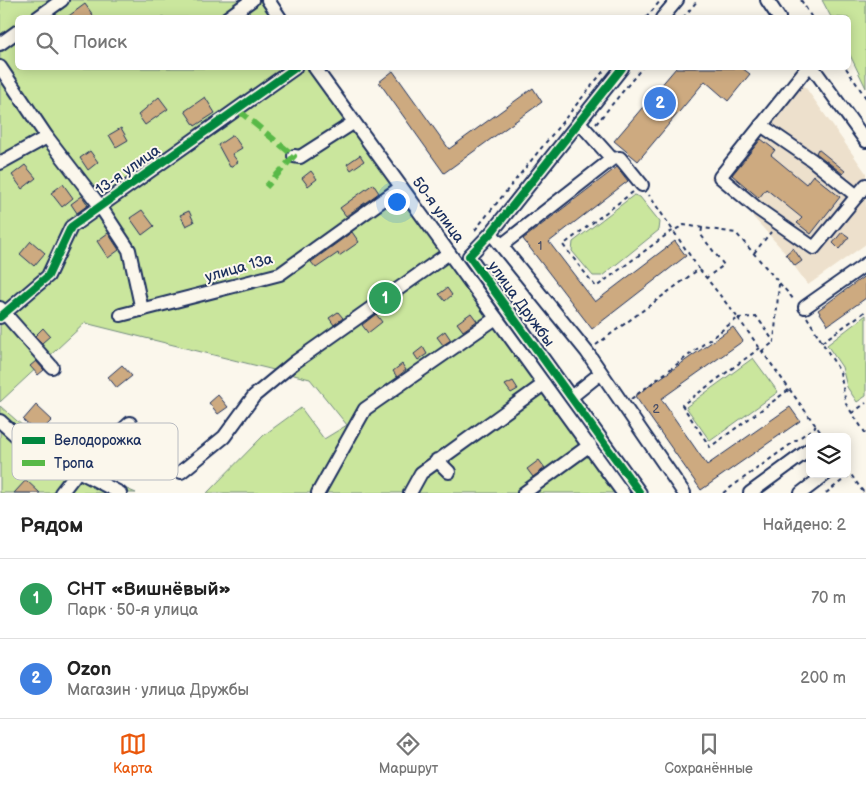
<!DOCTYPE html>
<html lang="ru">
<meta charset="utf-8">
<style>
:root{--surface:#fff;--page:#f2f2f2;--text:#222;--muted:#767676;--line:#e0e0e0;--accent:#ea580c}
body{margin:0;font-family:"Balsamiq Sans",sans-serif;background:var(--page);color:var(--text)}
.controls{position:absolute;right:15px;bottom:15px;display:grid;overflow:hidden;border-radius:8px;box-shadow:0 2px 12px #0003}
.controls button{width:45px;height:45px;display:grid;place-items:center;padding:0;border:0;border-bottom:1px solid var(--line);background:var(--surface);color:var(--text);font:25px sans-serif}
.you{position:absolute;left:396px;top:201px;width:18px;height:18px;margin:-12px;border:4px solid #fff;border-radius:50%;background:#1a73e8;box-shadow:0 0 0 8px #1a73e833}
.badge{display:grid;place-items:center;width:32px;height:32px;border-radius:50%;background:var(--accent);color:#fff;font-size:16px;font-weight:700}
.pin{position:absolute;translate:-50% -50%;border:2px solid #fff;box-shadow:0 1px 5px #0006}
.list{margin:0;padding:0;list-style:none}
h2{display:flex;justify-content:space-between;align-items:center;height:65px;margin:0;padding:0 20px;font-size:21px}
h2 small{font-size:16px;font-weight:400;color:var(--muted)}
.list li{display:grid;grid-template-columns:32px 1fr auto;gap:15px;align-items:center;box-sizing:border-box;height:80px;padding:0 20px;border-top:1px solid var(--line)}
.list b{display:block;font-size:19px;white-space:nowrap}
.list p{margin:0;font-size:16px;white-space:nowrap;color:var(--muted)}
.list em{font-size:16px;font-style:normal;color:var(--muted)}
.icon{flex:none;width:28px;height:28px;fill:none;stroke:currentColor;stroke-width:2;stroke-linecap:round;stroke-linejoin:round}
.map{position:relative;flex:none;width:866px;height:493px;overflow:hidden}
.search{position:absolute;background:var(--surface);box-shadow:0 2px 12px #0003;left:15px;right:15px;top:15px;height:55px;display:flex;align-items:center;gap:12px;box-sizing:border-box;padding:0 18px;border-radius:8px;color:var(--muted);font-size:19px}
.sheet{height:225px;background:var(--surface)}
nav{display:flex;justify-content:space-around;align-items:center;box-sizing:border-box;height:70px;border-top:1px solid var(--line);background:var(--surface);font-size:14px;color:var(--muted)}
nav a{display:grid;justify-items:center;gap:2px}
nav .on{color:var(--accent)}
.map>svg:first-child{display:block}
.built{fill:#ede0cc}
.green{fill:#cae69d;stroke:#728a7e}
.building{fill:#cdaa80;stroke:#1b2f5e}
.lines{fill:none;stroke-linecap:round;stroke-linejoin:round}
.minor-casing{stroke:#1b2f5e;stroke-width:16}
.path{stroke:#1b2f5e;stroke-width:2;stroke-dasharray:4 4;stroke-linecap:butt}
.minor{stroke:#fbf7ec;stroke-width:12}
.quiet{stroke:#58b947;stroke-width:6;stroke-dasharray:12 6;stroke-linecap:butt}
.cycleway-casing{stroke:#fbf7ec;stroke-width:11}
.cycleway{stroke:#00873e;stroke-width:8}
.labels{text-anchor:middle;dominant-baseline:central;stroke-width:4;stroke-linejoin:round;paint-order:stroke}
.number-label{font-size:12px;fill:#484e66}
.street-label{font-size:15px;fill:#1b2f5e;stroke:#fbf7ec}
.key{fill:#fbf7ec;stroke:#b8bbc1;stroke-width:1}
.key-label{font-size:14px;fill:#1b2f5e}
</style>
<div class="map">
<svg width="866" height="493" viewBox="0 0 866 493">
<rect width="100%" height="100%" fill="#fbf7ec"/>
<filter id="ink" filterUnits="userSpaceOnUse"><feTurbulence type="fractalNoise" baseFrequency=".02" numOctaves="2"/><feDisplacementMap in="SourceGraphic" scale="10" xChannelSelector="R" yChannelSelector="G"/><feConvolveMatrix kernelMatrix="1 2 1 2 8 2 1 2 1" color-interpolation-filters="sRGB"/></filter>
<g filter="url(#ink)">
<polygon class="built" points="796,74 866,173 866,244 808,285 781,248 753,217 754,214 710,178"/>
<g class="green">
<polygon points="0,0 261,0 274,17 18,18 18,68 310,68 616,493 207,493 264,435 301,408 324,439 347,425 310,379 85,323 0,402"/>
<polygon points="822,0 866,0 866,88 849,53 848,18 831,17"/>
<polygon points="634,195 640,197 660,222 659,230 602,276 593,276 572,251 573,242"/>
<polygon points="866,315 866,396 857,402 847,387 842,367 827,345"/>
<polygon points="753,358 778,392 710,441 686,407"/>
<polygon points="0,406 64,462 136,493 0,493"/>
</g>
<g class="building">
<polygon points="85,4 95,18 66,18"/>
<polygon points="676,68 742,68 750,74 728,101 705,81 638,161 614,141"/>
<polygon points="393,71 449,149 533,88 542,102 444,173 379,82"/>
<polygon points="159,97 168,109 145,125 138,115"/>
<polygon points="205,97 215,113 195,126 185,111"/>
<polygon points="121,128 128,140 116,147 109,135"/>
<polygon points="233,135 242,148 232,154 238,162 230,167 218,145"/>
<polygon points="761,139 775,150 771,155 806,184 813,175 840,197 811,234 797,223 802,218 766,189 759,198 732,175"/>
<polygon points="818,149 845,171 843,174 816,153"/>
<polygon points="90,151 98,162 88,170 80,158"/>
<polygon points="360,155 364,161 351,170 347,164"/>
<polygon points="25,165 36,178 22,189 12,175"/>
<polygon points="617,167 628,181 549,242 595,302 675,241 686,256 592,329 523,239"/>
<polygon points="311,171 317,179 308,186 302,178"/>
<polygon points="63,184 73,198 62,207 51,193"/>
<polygon points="373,184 379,193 346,216 340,208"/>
<polygon points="82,196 88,205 77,213 71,204"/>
<polygon points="142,210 154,226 142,235 130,218"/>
<polygon points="189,211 194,222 186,226 180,215"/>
<polygon points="352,232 359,242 339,256 338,253 316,268 311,262"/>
<polygon points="842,232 849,237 839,249 833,243"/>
<polygon points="108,233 119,250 108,258 97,241"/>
<polygon points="31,241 45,253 34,266 20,254"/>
<polygon points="793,248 802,261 795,266 786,254"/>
<polygon points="866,275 866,298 828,325 818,310"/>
<polygon points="447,288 452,295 445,301 439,294"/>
<polygon points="338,312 343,318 334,325 329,318"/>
<polygon points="471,313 477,321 463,331 457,323"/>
<polygon points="376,314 382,322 368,333 362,325"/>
<polygon points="733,327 743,341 661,399 707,465 790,407 800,421 701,490 635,396"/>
<polygon points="43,328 50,336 42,343 35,336"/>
<polygon points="445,331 451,340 443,345 437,337"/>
<polygon points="423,347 427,354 418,360 414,354"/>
<polygon points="36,361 44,370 38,375 30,366"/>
<polygon points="402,364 406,370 397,377 393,371"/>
<polygon points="122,365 132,376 117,388 108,377"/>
<polygon points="513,381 518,389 511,393 505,385"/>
<polygon points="218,395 228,407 218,414 209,403"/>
<polygon points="36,405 52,420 38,434 23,420"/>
<polygon points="539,460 545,468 533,477 527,469"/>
<polygon points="26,480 40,493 14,493"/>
</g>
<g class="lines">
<defs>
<g id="minor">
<polyline points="268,0 280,18"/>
<polyline points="767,0 779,18"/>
<polyline points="37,18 62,0"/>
<polyline points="227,18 252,0"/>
<polyline points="662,18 677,0"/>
<polyline points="0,44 18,31"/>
<polyline points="0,67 47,137 100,206 129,250 142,310"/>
<polyline points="315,68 623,493"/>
<polyline points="622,68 491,233 469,256 640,493"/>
<polyline points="807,68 720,177 758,209 814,248 866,185"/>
<polyline points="813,68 866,141"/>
<polyline points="579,122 612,159 620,158 642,185"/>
<polyline points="761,125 812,160 857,196"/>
<polyline points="294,156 300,157 353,123"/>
<polyline points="0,163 47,137"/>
<polyline points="491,233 587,352 684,493"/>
<polyline points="502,245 612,159"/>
<polyline points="805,307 866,264"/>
<polyline points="0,308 52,367"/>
<polyline points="121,315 280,274 401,187"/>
<polyline points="0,317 48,276 71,227 295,68"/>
<polyline points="571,397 601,373"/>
<polyline points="0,421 21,440 62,458 78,471 120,493"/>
<polyline points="437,460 449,472"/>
<polyline points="181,472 224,437 254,396 295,362 449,253"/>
<polyline points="95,479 116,436 130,423"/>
<polyline points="61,493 78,471"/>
<polyline points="318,493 365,409 496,318"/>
<polyline points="410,493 421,473 544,384"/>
<polyline points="524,493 590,445"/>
<polyline points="750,493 810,449"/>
<polyline points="801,493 826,474"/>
</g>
</defs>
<use href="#minor" class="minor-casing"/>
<g class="path">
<polyline points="801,0 812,18"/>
<polyline points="646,18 661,0"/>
<polyline points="683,18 698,0"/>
<polyline points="846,68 866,98"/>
<polyline points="596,124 642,68"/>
<polyline points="633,192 563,245 596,287 669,233 684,225 736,233 795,301"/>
<polyline points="702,228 701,235 724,265 706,278"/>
<polyline points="475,230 606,68"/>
<polyline points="754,253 771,232"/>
<polyline points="807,317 840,372 846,404 866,434"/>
<polyline points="738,318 824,437"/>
<polyline points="738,318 757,317 774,342 779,284"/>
<polyline points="822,342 866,311"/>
<polyline points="596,345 699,269 649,195"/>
<polyline points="760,348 682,405 710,447 790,389"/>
<polyline points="762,351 774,342"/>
<polyline points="631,399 738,318 700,270"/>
<polyline points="852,413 866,403"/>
<polyline points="847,469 864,493"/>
<polyline points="723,493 816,426"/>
<polyline points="826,493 851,474"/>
</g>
<use href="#minor" class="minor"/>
<polyline class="quiet" points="238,110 294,156 266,187"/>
<defs>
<g id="cycleway">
<polyline points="622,68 491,233 469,256 640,493"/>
<polyline points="0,317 48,276 71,227 295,68"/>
</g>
</defs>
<use href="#cycleway" class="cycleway-casing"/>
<use href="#cycleway" class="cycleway"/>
</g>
</g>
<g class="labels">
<g class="number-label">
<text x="540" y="246">1</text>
<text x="656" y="409">2</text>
</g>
<g class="street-label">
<text transform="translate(128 170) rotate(-35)">13-я улица</text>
<text transform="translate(438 210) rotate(54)">50-я улица</text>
<text transform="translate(239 268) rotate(-16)">улица 13а</text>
<text transform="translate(521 304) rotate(54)">улица Дружбы</text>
</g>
</g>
<rect x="12" y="423" width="166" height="57" rx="8" class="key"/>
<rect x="22" y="437" width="23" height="7" fill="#00873e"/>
<rect x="22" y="460" width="23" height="6" fill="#58b947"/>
<g class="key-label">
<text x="54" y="445">Велодорожка</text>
<text x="54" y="468">Тропа</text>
</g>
</svg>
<div class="controls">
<button><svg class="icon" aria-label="layers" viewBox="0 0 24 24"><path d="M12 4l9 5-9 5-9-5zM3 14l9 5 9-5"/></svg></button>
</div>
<div class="you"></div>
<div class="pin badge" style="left:385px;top:298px;background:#2e9e5b">1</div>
<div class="pin badge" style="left:660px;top:103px;background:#3f7fe0">2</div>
<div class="search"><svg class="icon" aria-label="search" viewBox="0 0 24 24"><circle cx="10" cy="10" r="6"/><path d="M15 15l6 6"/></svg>Поиск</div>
</div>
<section class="sheet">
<h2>Рядом<small>Найдено: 2</small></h2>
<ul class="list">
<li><span class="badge" style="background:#2e9e5b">1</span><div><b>СНТ «Вишнёвый»</b><p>Парк · 50-я улица</p></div><em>70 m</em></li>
<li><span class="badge" style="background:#3f7fe0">2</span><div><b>Ozon</b><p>Магазин · улица Дружбы</p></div><em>200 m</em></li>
</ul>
</section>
<nav>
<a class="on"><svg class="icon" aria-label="map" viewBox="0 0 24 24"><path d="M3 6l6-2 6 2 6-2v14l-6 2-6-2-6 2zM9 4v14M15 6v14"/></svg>Карта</a>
<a><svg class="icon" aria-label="directions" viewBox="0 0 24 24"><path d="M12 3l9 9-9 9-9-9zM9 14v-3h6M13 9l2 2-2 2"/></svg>Маршрут</a>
<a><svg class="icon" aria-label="saved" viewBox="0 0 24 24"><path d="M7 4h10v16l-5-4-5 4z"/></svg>Сохранённые</a>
</nav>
